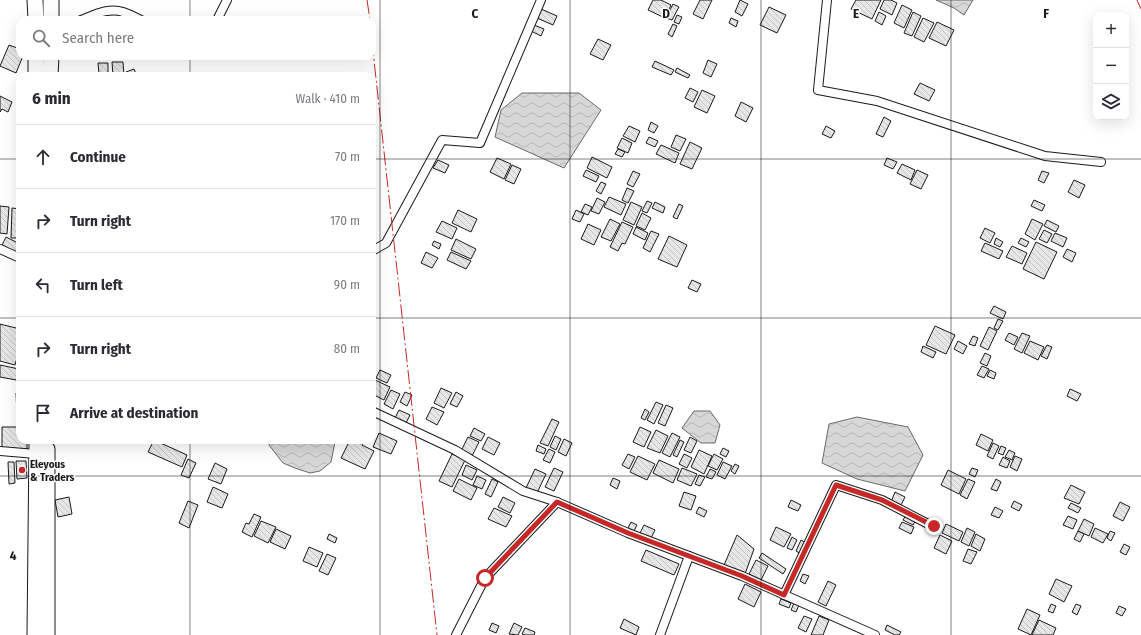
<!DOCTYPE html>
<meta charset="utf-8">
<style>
:root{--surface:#fff;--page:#f2f2f3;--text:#2b2b33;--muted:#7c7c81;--line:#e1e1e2}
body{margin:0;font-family:"Fira Sans Condensed",sans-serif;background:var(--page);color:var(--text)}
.controls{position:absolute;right:12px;top:12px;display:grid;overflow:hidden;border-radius:8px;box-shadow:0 4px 16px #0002}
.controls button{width:36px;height:36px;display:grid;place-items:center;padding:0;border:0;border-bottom:1px solid var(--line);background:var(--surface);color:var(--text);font:20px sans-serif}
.stop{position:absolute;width:12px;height:12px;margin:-9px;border:3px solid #c62828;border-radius:50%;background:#fff}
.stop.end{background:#c62828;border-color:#fff;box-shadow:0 1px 4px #0008}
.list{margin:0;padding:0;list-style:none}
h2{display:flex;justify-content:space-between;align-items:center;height:52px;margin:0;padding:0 16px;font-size:17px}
h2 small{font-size:13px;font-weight:400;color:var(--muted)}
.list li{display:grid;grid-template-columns:26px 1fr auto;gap:12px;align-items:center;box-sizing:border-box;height:64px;padding:0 16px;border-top:1px solid var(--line)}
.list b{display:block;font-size:15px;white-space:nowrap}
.list em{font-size:13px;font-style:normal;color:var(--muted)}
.icon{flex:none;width:22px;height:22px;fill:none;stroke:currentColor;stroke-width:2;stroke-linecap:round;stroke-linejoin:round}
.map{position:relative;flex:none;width:1141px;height:635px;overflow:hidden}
.search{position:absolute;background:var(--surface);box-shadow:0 4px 16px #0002;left:16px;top:16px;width:360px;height:44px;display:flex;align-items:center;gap:10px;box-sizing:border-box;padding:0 14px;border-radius:12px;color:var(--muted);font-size:15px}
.panel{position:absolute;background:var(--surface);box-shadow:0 4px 16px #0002;left:16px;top:72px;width:360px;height:372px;border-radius:12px}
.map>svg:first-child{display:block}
.water{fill:url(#water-waves);stroke:#6a6a6a}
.building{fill:url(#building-back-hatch);stroke:#1a1a1a}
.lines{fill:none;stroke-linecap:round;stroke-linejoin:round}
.street-casing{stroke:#1a1a1a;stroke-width:10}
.highway-casing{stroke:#1a1a1a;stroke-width:17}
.street{stroke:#fff;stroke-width:8}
.highway{stroke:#fff;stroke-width:15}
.power{stroke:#c62828;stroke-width:1;stroke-dasharray:14 3 2 3;stroke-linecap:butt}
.route{stroke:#c62828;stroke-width:5}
.grid{fill:none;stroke:#1a1a1a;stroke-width:1;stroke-opacity:0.55}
.poi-dot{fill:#c62828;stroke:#fff;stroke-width:1.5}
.labels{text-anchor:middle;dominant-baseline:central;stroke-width:3;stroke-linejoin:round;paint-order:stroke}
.poi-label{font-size:11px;font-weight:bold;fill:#1a1a1a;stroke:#fff;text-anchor:start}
.grid-label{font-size:13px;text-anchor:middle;font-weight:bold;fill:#1a1a1a;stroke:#fff;stroke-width:3;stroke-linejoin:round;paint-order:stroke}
</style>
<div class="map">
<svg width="1141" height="635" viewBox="0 0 1141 635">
<defs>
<pattern id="water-waves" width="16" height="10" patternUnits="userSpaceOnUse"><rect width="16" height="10" fill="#d7d7d7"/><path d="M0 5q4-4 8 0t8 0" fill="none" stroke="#b8b8b8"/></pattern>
<pattern id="building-back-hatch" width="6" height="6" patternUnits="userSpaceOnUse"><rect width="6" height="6" fill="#e6e6e6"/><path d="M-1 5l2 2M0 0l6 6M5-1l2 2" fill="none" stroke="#c5c5c5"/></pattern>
</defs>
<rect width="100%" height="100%" fill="#fff"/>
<g class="water">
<polygon points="936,0 973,0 964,15 954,8"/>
<polygon points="522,93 579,93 601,110 564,168 495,137 501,110"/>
<polygon points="694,411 710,411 720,425 715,443 701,443 682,428"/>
<polygon points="857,417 908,427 923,455 905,491 857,479 822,463 829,424"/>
<polygon points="270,440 334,440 335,442 331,462 320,471 310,473 295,468 283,463 269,445"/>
</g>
<g class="building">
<polygon points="653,0 661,0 671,5 665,18 648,10"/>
<polygon points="700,0 712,0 703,19 693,14"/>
<polygon points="740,0 748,4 742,16 735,12"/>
<polygon points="856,0 881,0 872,19 851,9"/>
<polygon points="884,0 891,0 897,3 892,15 880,9"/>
<polygon points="673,4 679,7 672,20 666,18"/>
<polygon points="902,5 912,10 904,28 894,23"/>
<polygon points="769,7 786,15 777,33 760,25"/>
<polygon points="541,9 557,16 553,25 537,18"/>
<polygon points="879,12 886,16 882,25 875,21"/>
<polygon points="913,12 921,16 912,36 904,33"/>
<polygon points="677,15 682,17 679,24 674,22"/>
<polygon points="731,18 738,21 736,27 729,23"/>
<polygon points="923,18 934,23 924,42 914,37"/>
<polygon points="937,22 954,30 946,46 929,38"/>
<polygon points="673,24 677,26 672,37 668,34"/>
<polygon points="534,25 544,29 541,36 531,31"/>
<polygon points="598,39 611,45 603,60 590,54"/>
<polygon points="9,45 20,49 20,56 23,56 16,73 0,66"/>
<polygon points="708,60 717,64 711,77 703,73"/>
<polygon points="655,61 674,70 671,75 652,67"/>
<polygon points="112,62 123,62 124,75 113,76"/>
<polygon points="98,63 108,63 108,74 99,74"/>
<polygon points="677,68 690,75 688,78 675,72"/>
<polygon points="134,69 137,76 127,76 126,72"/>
<polygon points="920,83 935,90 929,101 914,94"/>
<polygon points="690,88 698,92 693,102 685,98"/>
<polygon points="702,90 715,96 707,113 694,107"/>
<polygon points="0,96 12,102 8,112 2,109 0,112"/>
<polygon points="741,102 753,108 746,122 735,116"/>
<polygon points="884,117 891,121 883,137 876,134"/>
<polygon points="651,122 658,126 654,133 648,130"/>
<polygon points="629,126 640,131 635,142 623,136"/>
<polygon points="826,126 835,131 831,138 822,134"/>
<polygon points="676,135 686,139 680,151 671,147"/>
<polygon points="649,137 658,141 655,147 646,143"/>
<polygon points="622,138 632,143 628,153 617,148"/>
<polygon points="690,142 702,148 692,169 680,164"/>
<polygon points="661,145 679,153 675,163 656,154"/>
<polygon points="618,149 625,152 622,157 615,154"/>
<polygon points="592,157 612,167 607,178 587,168"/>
<polygon points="497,158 511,164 504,179 490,172"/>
<polygon points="887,158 897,162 893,169 884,165"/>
<polygon points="438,160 449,165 445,173 433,168"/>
<polygon points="902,164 915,170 911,180 897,173"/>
<polygon points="512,165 521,169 514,184 505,180"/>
<polygon points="586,170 599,176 596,182 583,176"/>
<polygon points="917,170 928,175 921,189 910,184"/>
<polygon points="633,171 640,174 633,187 627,184"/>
<polygon points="1042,171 1049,173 1044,183 1038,180"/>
<polygon points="1074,180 1085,185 1079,198 1068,192"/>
<polygon points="601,182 606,184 601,194 596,191"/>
<polygon points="627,188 634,191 628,203 622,200"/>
<polygon points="609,197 626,204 621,215 604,207"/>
<polygon points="597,198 605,202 599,214 591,211"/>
<polygon points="1034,200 1045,205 1042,211 1031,206"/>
<polygon points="647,201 652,203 647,213 642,211"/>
<polygon points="631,202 642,207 634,225 623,220"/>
<polygon points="655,202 665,207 663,213 652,208"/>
<polygon points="585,204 592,207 588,215 581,212"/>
<polygon points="679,204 683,206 677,219 673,217"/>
<polygon points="0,206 9,207 7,234 0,233"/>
<polygon points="12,208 20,209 20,238 11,238"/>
<polygon points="458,210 477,219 471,232 452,223"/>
<polygon points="576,210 584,214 580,222 572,219"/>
<polygon points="642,213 651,218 645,230 636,226"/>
<polygon points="610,219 620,224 611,241 601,237"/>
<polygon points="1032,219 1043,224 1035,240 1025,234"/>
<polygon points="1047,220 1059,226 1056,232 1044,226"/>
<polygon points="442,221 457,228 452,239 436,232"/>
<polygon points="622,222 633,227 625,244 622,243 618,251 610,247"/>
<polygon points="588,224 601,230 594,245 581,239"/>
<polygon points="636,227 648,233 645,240 633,234"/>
<polygon points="985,228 995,233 990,243 980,238"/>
<polygon points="1044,230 1052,234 1047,243 1039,239"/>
<polygon points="651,231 659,234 650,252 643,248"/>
<polygon points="1055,233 1067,238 1063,247 1051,241"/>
<polygon points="669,236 687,245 677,267 658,259"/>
<polygon points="6,237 20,244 20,251 19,254 2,245"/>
<polygon points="996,238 1003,242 1000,247 994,244"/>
<polygon points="1021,238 1029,242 1026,247 1018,243"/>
<polygon points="456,239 476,249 471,259 451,250"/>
<polygon points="434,241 441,244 439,249 432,245"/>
<polygon points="1036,242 1057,252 1044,279 1023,269"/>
<polygon points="985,243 1003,251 999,259 981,251"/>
<polygon points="1012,246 1027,253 1022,264 1006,257"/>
<polygon points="1067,249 1076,253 1072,262 1063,257"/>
<polygon points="426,252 438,258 432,268 421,263"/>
<polygon points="451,252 471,261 466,269 447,260"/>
<polygon points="692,280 701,284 697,292 688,288"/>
<polygon points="994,306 1006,312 1003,319 990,313"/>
<polygon points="998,319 1003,321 998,330 994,328"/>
<polygon points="0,324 20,329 20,347 15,365 0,361"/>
<polygon points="935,326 955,335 946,354 926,345"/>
<polygon points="989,327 997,331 988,350 980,346"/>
<polygon points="1009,333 1018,337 1014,345 1005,340"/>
<polygon points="1022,333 1030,336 1022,353 1014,349"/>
<polygon points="973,336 978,338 975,346 969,344"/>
<polygon points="958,341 967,346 963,354 954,349"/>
<polygon points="1030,341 1044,347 1038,360 1024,353"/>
<polygon points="1047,345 1052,347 1047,359 1041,356"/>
<polygon points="923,346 936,352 933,358 921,352"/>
<polygon points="985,353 991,356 987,366 980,363"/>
<polygon points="0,365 19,369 16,380 0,377"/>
<polygon points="982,366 989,369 984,378 977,375"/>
<polygon points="380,370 391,375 387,383 376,378"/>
<polygon points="990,370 996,373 994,379 987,376"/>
<polygon points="373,379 390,387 384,400 372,394 372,382"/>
<polygon points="441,388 452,393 444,408 434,403"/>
<polygon points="1070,389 1081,394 1077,401 1067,396"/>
<polygon points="391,390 400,394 393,409 384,404"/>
<polygon points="405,392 412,395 407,406 400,402"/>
<polygon points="456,392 463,396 457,407 450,404"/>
<polygon points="16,393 20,393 20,414 17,414"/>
<polygon points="656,402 663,405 654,424 647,420"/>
<polygon points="666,405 673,408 665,426 658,423"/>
<polygon points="432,407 444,412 437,425 426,419"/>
<polygon points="645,409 649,412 645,420 641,418"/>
<polygon points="399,410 410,415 406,423 395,418"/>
<polygon points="552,419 559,422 548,446 540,443"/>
<polygon points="2,427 20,427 20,440 27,440 27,451 2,450"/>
<polygon points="640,427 651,432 644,447 633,442"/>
<polygon points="474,428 485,434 481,441 470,436"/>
<polygon points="656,430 668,436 660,453 647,448"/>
<polygon points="379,433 397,441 391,454 373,447"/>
<polygon points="672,433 680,437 670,457 662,453"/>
<polygon points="981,434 993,440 988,451 976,445"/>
<polygon points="555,436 561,439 556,450 550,447"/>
<polygon points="468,437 479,442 472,456 461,451"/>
<polygon points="488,437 500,443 494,455 482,449"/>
<polygon points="690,437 697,441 691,453 684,450"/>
<polygon points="564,439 572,443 566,456 558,452"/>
<polygon points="154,440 187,455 182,467 148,452"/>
<polygon points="350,440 365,440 362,445 374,451 365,469 341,458"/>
<polygon points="680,440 684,442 677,457 673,455"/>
<polygon points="993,443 999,446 993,459 987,456"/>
<polygon points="538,445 546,449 544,454 536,451"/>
<polygon points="1001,446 1006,448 1003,455 998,453"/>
<polygon points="723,448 729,451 726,457 720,454"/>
<polygon points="549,449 555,452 550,463 543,460"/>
<polygon points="699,450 712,456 704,474 691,467"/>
<polygon points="1009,450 1015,453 1012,460 1005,457"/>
<polygon points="452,454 465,460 452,487 439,481"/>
<polygon points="628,454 635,457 629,469 622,465"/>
<polygon points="684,454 692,458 687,468 679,464"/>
<polygon points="714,454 723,459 717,470 708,466"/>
<polygon points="638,456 655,464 647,480 630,472"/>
<polygon points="1015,456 1022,459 1017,471 1010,467"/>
<polygon points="1003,457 1010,461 1007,468 999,465"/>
<polygon points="188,459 196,463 189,478 181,475"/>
<polygon points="659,460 679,469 673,483 653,473"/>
<polygon points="16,461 26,461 27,478 17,479"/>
<polygon points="8,462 14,462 15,483 9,484"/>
<polygon points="723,462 732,466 725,479 717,475"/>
<polygon points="215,463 227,469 221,484 208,479"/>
<polygon points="735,464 739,466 735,474 731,471"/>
<polygon points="466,465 477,470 472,480 462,475"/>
<polygon points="554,468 563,472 554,491 545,487"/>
<polygon points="682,468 697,474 691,486 677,480"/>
<polygon points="972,468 978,470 975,477 969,474"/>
<polygon points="535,469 546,474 537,493 526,488"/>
<polygon points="710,469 716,472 712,479 706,477"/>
<polygon points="948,470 966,479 959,494 941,485"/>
<polygon points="699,475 705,477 700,486 695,484"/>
<polygon points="477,476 486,480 482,489 473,485"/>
<polygon points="613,478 620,481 617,489 610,485"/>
<polygon points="459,479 477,488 471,500 453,491"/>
<polygon points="492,479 498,482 491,497 485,494"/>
<polygon points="968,479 975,482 967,499 960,495"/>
<polygon points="996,479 1001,482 997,491 991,489"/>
<polygon points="1071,485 1085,492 1079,504 1064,498"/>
<polygon points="213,487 228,494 222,508 207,502"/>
<polygon points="684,492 696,496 691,510 679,506"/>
<polygon points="895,492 905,497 900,507 891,502"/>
<polygon points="69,497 72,514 58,517 55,500"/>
<polygon points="503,497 515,503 510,513 498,507"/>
<polygon points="791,500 801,505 798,511 788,507"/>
<polygon points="188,501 198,505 189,528 179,523"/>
<polygon points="1014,501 1022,505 1019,511 1011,507"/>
<polygon points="1120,502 1130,507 1123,521 1113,516"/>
<polygon points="1071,503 1081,508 1078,513 1068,508"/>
<polygon points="699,507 707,511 704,517 696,513"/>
<polygon points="995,507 1003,511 999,518 991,515"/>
<polygon points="494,508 512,516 506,527 488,519"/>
<polygon points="254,514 261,517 252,537 242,532 246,523 249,524"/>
<polygon points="906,515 916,520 913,525 903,520"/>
<polygon points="1068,516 1077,520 1073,529 1063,525"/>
<polygon points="1084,519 1094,524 1089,536 1078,531"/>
<polygon points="261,521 276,527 268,543 254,536"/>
<polygon points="631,522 637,525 634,531 628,528"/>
<polygon points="902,522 914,527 911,534 899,528"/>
<polygon points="946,524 963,532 959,541 942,533"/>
<polygon points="644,525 655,530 651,538 640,533"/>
<polygon points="776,527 791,534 784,547 770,540"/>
<polygon points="967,528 975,532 969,546 961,542"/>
<polygon points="1095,528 1108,534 1103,543 1091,537"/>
<polygon points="276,529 291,536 285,549 270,542"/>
<polygon points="1078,531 1084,534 1080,542 1074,539"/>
<polygon points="1110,531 1115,533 1111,541 1107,538"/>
<polygon points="329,534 337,538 335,543 327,539"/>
<polygon points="976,534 985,539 980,551 971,546"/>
<polygon points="737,535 754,549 745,574 724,565"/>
<polygon points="940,535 952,541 946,554 934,548"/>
<polygon points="792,537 797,540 792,550 787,548"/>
<polygon points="801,540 806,543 801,554 796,551"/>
<polygon points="1124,544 1130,547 1126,555 1120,552"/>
<polygon points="309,547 323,553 317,567 303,561"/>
<polygon points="968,549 977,552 971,564 963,561"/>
<polygon points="646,550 679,564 674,575 641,561"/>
<polygon points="762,553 786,569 783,574 759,558"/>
<polygon points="327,554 336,558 328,575 319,571"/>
<polygon points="756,560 768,566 761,580 749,574"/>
<polygon points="803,574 809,576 805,584 800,581"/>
<polygon points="1056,579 1072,586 1064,602 1049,594"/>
<polygon points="828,581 836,585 826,606 818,602"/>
<polygon points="745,584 761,592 754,607 738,599"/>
<polygon points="781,599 791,603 789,608 779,604"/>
<polygon points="794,603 799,605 796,612 791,610"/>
<polygon points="1051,604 1056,606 1053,613 1048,611"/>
<polygon points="1076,604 1081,606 1077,615 1072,612"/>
<polygon points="1119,606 1126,609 1122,616 1116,613"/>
<polygon points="1027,609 1040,615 1031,635 1018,629"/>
<polygon points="804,616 812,619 806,632 798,628"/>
<polygon points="819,616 829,620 823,635 811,635"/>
<polygon points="624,619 639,627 636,635 620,628"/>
<polygon points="1039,620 1056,628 1053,635 1032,635"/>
<polygon points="492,623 499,626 496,633 489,630"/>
<polygon points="514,623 522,627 518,635 509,634"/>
<polygon points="887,625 901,632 899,635 895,635 885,630"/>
<polygon points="525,628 535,632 534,635 525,635 522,634"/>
</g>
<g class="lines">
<defs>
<g id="street">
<polyline points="827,0 818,90 877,101 1045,156 1101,162"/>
<path d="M81,20c13,-5 28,-13 42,-8 6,2 12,5 18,8"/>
<polyline points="217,20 227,0"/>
<polyline points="0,249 20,258"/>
<polyline points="372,251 386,243 442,140 480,143 541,0"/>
<polyline points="372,411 455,450 523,491 557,502 628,533 742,576 875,635"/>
<polyline points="0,451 36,454"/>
<polyline points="784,595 836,485 882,500 934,527"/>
<polyline points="456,635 485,578 557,502"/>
<polyline points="660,635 689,556"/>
</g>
<g id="highway">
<polyline points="35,0 36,20"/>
<polyline points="51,0 51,20"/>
<polyline points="36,56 36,76"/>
<polyline points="50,76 51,56"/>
<polyline points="47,449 47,635"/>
<polyline points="35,635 37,440"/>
</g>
</defs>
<use href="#street" class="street-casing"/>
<use href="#highway" class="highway-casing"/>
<use href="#street" class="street"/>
<use href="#highway" class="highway"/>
<g class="power">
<polyline points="367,0 370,20"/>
<polyline points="1137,0 1141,9"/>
<polyline points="372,42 437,635"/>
</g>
</g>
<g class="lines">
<polyline class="route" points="485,578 557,502 628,533 742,576 784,595 836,485 882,500 934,526"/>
</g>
<path class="grid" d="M190,0v20M380,0v635M570,0v635M761,0v635M951,0v635M190,56v20M0,159h20M372,159h769M0,318h20M372,318h769M190,440v195M0,476h1141"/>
<circle class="poi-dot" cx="22" cy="470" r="4"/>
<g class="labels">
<g class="poi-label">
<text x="30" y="464">Eleyous<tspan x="30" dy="13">&amp; Traders</tspan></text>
</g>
</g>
<g class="grid-label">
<text x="475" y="18">C</text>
<text x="666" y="18">D</text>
<text x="856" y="18">E</text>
<text x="1046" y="18">F</text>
<text x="13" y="560">4</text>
</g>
</svg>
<div class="controls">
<button>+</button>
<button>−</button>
<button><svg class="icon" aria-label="layers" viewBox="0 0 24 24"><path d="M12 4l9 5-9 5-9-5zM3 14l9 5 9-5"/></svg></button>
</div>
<div class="stop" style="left:485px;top:578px"></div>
<div class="stop end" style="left:934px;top:526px"></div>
<div class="search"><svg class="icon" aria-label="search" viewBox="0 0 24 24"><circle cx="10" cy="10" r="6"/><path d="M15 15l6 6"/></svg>Search here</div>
<section class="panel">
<h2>6 min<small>Walk · 410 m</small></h2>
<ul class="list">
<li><svg class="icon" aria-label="ahead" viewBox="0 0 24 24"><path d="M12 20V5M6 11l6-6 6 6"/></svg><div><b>Continue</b></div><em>70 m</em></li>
<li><svg class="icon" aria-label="right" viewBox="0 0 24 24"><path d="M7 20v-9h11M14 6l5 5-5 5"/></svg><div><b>Turn right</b></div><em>170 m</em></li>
<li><svg class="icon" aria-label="left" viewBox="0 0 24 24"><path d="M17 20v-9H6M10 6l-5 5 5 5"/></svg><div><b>Turn left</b></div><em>90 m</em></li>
<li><svg class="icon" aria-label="right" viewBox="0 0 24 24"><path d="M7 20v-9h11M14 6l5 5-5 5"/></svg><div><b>Turn right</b></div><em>80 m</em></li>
<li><svg class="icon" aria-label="arrive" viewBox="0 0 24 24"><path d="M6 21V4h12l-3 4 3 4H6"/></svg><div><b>Arrive at destination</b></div></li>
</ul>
</section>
</div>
